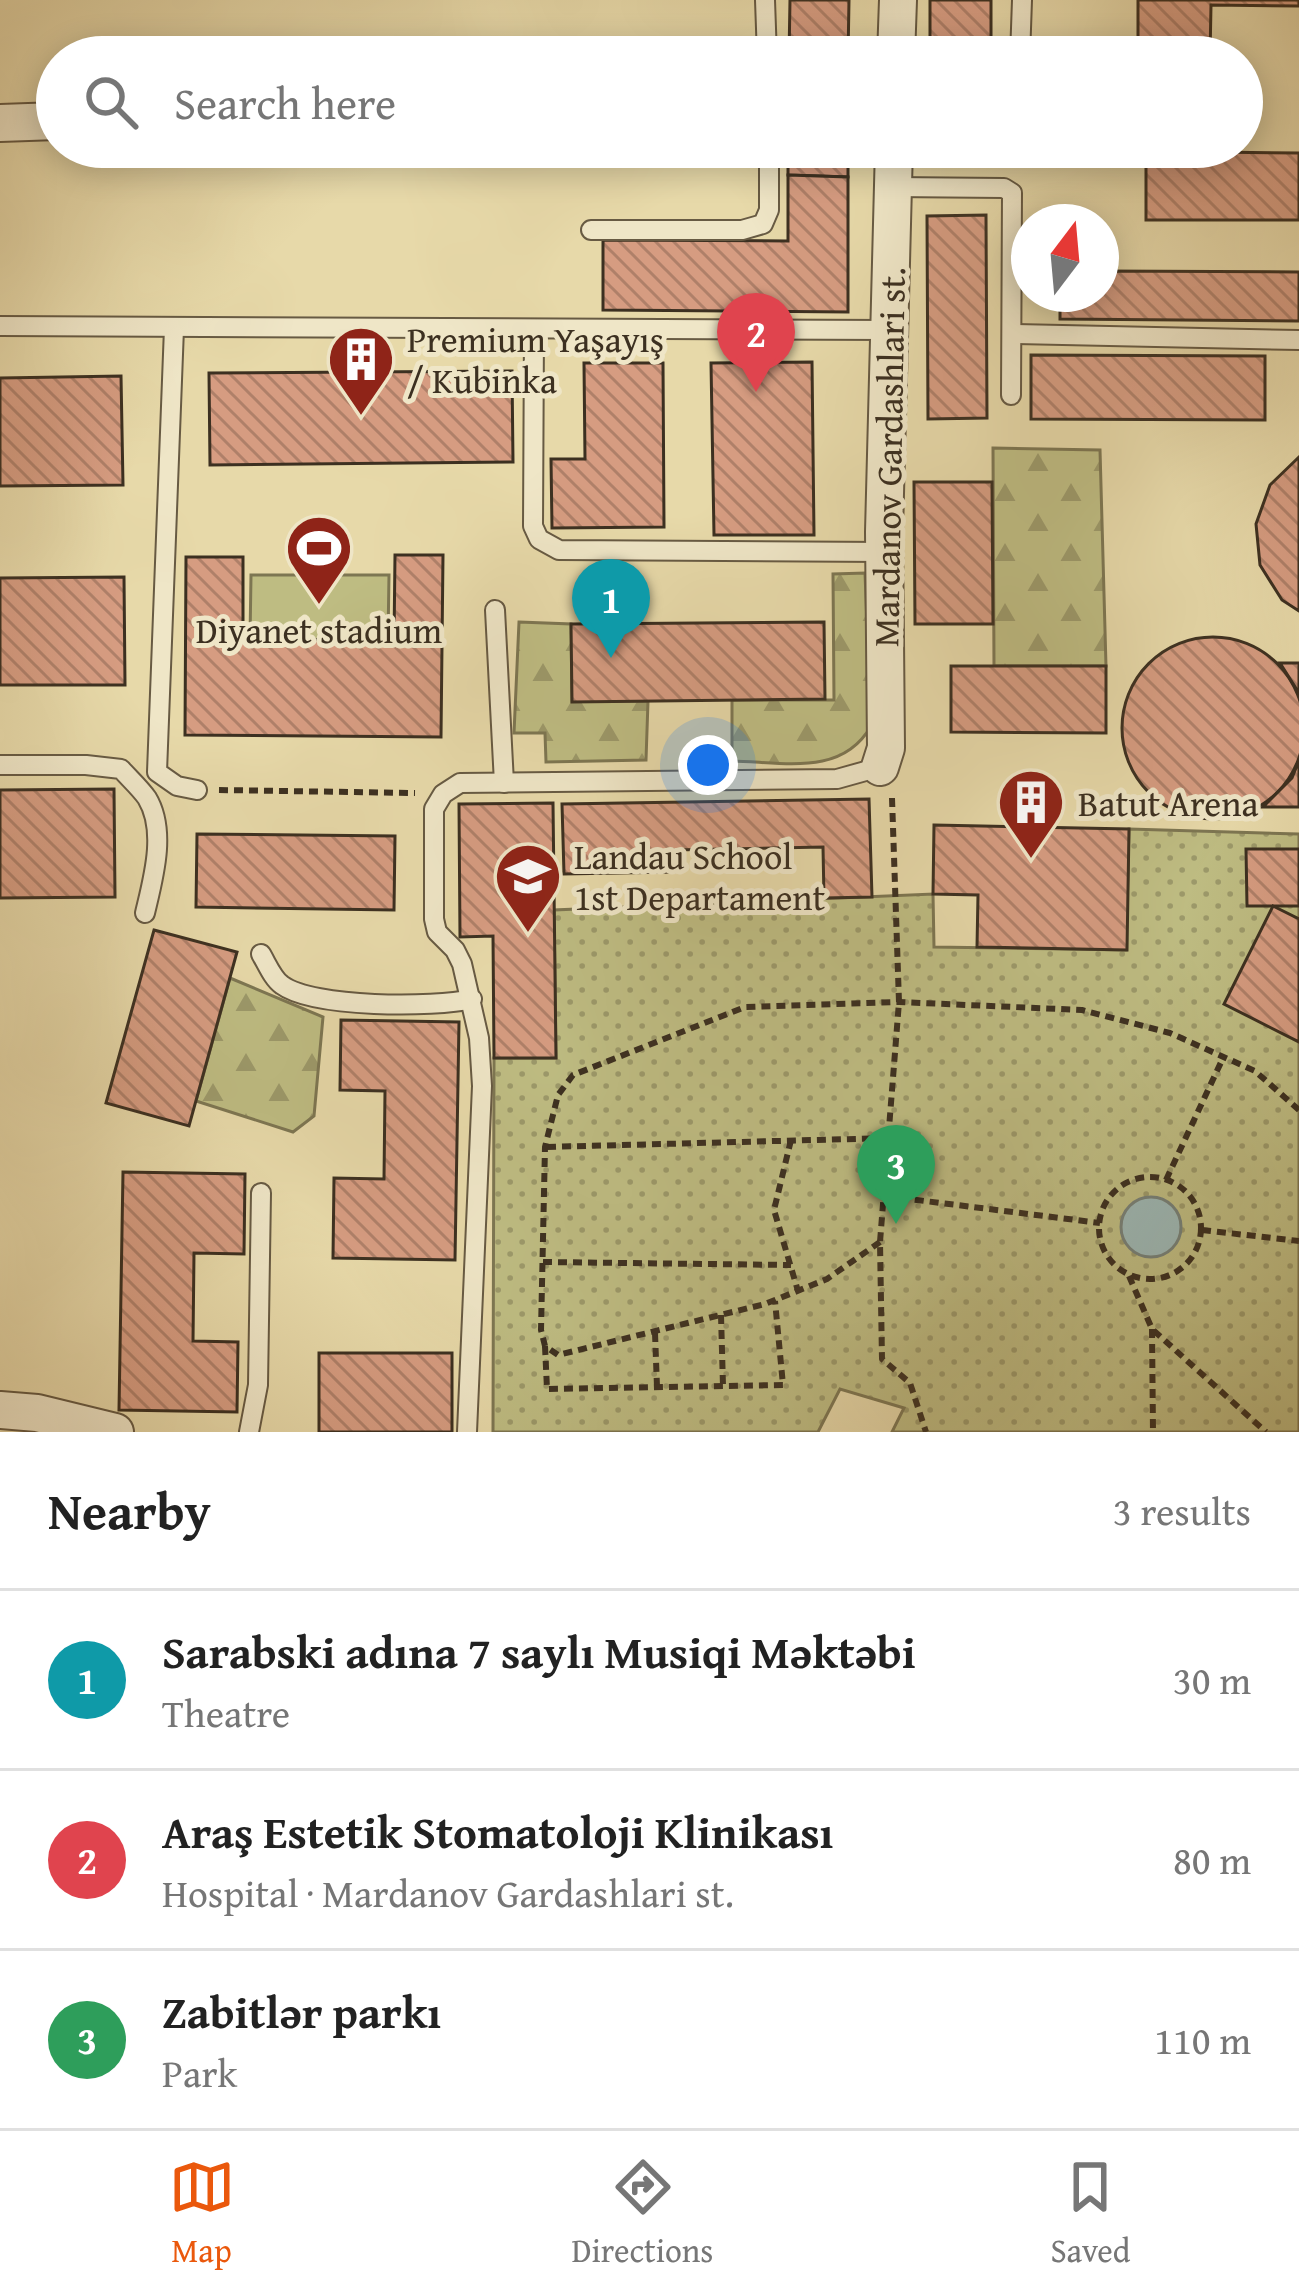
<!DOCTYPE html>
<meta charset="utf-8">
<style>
:root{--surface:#fff;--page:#f2f2f2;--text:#222;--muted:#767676;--line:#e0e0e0;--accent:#ea580c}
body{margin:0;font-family:"Gentium Book Plus",serif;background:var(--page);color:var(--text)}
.compass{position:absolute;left:1011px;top:204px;width:108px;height:108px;border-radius:50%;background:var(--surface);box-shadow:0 6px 30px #0003;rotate:16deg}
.you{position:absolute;left:708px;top:765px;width:42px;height:42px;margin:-30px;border:9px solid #fff;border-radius:50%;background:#1a73e8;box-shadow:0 0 0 18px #1a73e833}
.badge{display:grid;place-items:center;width:78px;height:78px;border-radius:50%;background:var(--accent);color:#fff;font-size:39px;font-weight:700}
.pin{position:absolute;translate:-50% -99px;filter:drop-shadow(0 3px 6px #0008)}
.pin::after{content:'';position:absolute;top:63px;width:42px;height:36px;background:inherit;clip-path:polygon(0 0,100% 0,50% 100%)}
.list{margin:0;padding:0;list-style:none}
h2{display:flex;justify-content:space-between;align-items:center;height:156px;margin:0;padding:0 48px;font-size:51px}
h2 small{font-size:39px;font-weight:400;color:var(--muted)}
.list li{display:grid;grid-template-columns:78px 1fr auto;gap:36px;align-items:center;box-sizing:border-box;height:180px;padding:0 48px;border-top:3px solid var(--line)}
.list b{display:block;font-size:45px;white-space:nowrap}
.list p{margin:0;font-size:39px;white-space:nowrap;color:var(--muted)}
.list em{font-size:39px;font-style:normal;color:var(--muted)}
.icon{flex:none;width:66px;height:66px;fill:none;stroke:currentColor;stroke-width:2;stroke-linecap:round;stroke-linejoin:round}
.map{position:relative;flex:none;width:1299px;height:1432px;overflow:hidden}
.search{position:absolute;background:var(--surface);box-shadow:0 6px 30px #0003;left:36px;right:36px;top:36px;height:132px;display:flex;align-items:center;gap:30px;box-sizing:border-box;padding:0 42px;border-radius:66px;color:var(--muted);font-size:45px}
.sheet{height:696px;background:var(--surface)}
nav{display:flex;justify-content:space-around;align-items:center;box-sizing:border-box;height:168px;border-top:3px solid var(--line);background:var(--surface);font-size:33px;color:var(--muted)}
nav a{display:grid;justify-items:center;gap:6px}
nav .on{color:var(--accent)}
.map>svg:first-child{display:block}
.forest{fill:url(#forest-firs);stroke:#7d7652;stroke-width:3}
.park{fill:url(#park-dots);stroke:#7d7652;stroke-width:3}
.garden{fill:#bebc82;stroke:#7d7652;stroke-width:3}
.water{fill:#9cb7b4;stroke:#768179;stroke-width:3}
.building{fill:url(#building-back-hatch);stroke:#3c3021;stroke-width:3}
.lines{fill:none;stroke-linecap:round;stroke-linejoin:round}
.lane-casing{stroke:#675a43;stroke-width:22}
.street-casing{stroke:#675a43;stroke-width:40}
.path{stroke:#3c3021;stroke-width:6;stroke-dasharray:9 6;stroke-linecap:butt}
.lane{stroke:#efe6c7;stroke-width:18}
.street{stroke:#efe6c7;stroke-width:36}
.labels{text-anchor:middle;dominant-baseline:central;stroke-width:10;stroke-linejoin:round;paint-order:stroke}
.poi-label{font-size:36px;fill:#3c3021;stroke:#efe6c7;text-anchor:start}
.street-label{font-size:36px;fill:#3c3021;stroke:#efe6c7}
</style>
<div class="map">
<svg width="1299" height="1432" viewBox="0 0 1299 1432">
<defs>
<pattern id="forest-firs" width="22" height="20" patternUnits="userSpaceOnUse" patternTransform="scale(3)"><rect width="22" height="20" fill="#bebc82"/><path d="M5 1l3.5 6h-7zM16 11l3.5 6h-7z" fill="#9c996a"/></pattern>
<pattern id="park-dots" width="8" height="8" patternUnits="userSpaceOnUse" patternTransform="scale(3)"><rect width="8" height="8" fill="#bebc82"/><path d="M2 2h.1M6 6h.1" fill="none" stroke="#9c996a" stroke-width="1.8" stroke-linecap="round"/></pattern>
<pattern id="building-back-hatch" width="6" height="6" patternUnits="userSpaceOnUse" patternTransform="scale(3)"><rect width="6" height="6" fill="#d69c81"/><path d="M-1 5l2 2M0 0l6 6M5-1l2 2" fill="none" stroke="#af8069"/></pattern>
</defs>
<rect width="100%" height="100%" fill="#e7d9a9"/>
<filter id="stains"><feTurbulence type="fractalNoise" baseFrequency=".00167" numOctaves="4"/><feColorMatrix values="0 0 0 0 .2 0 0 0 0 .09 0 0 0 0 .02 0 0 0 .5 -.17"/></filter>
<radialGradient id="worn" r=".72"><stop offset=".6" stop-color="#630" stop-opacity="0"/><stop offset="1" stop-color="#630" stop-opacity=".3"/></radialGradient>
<g class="forest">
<polygon points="993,448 1100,450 1106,666 994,666"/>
<path d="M865,573l6,153c-29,51 -88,36 -139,35v-61h102l-1,-126z"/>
<polygon points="519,622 571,624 572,701 648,701 646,760 546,762 545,733 514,733"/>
<polygon points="230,978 323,1017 314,1116 293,1132 196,1101"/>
</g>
<polygon class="park" points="1129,829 1299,834 1299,1432 892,1432 904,1408 840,1389 818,1432 493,1432 494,1058 556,1058 554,910 933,894 934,947 1126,950"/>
<polygon class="garden" points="251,575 389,575 388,640 250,639"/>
<circle class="water" cx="1151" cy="1227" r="30"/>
<g class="building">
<polygon points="790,0 849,0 848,57 789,57"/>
<rect x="930" y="0" width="61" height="57"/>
<polygon points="1138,0 1299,0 1299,6 1211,5 1210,57 1138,57"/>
<polygon points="788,147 848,147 848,177 788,175"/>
<polygon points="1041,147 1209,147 1209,152 1299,153 1299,220 1146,220 1146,162 1041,161"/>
<polygon points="788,175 848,177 848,312 603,310 603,240 788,241"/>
<polygon points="986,215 987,418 928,419 927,216"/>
<polygon points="1101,271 1299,272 1299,321 1060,319 1060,294 1101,294"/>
<polygon points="1031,355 1265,356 1265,420 1031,419"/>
<polygon points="812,362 814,535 714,535 711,363"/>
<polygon points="584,363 663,363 664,527 552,528 551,459 585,459"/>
<polygon points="512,371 513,462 210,465 209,373"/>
<polygon points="121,376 123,485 0,486 0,378"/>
<polygon points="1299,457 1299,611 1282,600 1260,565 1256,524 1270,485"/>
<polygon points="914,482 992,482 993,624 915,624"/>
<polygon points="395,555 443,555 441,737 185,735 186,557 243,557 243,639 388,640 394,640"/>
<polygon points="124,577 125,685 0,685 0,578"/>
<polygon points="824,622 825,699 572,702 571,624"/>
<circle cx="1213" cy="728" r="91"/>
<polygon points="1280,663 1299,663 1299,693"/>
<polygon points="951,666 1106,666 1106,733 951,732"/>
<polygon points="1299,760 1299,807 1263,807 1292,778"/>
<polygon points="114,789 115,897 0,898 0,790"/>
<polygon points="869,799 872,897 824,898 823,847 674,850 674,872 564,874 562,804"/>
<polygon points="553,803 556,1058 494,1058 493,936 460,937 459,804"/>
<polygon points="934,825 1129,829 1127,950 977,947 978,895 933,894"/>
<polygon points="197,834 395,836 394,910 196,907"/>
<polygon points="1246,849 1299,849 1299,906 1247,906"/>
<polygon points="1273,906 1299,919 1299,1042 1224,1004"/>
<polygon points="154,930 237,952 189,1126 106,1103"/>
<polygon points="341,1020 459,1022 455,1260 333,1258 334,1178 384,1179 385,1091 340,1090"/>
<polygon points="123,1172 245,1174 244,1254 194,1253 193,1341 238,1342 237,1412 119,1410"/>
<rect x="319" y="1353" width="133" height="79"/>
</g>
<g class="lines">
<defs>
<g id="lane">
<polyline points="765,0 767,57"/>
<polyline points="1020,57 1022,0"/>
<polyline points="892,187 1004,188 1012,193 1011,395"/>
<polyline points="591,230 742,230 763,224 769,210 769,147"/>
<polyline points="0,326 888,330"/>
<polyline points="174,328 157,772 177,786 197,790"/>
<polyline points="534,329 533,526 539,539 559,550 884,552"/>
<polyline points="1012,334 1299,340"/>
<polyline points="495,610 504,783"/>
<path d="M0,765h86l35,4c8,9 19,19 26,29 20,33 6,81 -2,115"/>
<path d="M261,954c6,10 12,25 21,31 31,23 152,23 190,14"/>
<polyline points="249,1432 258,1385 261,1193"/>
<polyline points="467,1432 482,1086 479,1038 462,964 455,950 437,932 434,919 434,809 443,794 460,783 837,779 880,767"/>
</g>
<g id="street">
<polyline points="896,57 898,0"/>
<polyline points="0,123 57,121"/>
<polyline points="880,767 886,748 884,532 894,147"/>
<polyline points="0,1410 37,1413 115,1432"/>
</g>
</defs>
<use href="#lane" class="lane-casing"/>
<use href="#street" class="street-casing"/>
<g class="path">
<polyline points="219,790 415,793"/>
<polyline points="892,798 899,1002 880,1242 882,1359 910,1383 926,1432"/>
<polyline points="791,1140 774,1210 798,1291"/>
<polyline points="547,1147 891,1138"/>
<circle cx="1150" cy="1228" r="51"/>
<polyline points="1166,1180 1223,1058"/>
<polyline points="885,1196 1100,1223"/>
<polyline points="1202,1230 1299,1241"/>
<polyline points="880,1242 827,1279 765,1304 558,1355 545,1346 541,1330 545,1147 558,1095 573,1075 745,1007 899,1002 1082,1010 1170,1033 1255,1071 1299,1110"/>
<polyline points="543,1262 791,1265"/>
<polyline points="1129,1276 1152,1329 1266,1432"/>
<polyline points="721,1315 723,1386"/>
<polyline points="1152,1329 1153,1432"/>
<polyline points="655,1333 657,1387"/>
<polyline points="545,1346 547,1389 783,1385 775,1301"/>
</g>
<use href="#lane" class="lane"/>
<use href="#street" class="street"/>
</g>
<defs>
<symbol id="building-pin" viewBox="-11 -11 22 30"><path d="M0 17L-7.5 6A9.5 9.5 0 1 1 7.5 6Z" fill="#8f2418" stroke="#efe6c7"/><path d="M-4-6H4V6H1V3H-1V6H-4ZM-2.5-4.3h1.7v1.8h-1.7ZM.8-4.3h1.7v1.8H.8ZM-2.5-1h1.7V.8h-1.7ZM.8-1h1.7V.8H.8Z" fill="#fff"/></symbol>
<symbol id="stadium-pin" viewBox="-11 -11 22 30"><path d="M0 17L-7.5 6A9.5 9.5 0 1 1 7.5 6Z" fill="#8f2418" stroke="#efe6c7"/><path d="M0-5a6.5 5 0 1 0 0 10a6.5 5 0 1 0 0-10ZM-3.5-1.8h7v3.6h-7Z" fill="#fff"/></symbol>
<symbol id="school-pin" viewBox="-11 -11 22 30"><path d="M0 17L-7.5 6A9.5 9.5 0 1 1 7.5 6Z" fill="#8f2418" stroke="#efe6c7"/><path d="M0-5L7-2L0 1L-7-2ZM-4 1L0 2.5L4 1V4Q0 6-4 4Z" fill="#fff"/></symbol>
</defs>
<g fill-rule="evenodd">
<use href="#building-pin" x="323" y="321" width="76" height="104"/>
<use href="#stadium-pin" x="281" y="510" width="76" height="104"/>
<use href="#building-pin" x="993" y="764" width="76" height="104"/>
<use href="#school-pin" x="490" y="838" width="76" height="104"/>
</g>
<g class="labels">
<g class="poi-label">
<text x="407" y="338">Premium Yaşayış<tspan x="407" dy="41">/ Kubinka</tspan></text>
<text x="319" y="629" text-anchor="middle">Diyanet stadium</text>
<text x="1078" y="802">Batut Arena</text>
<text x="574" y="855">Landau School<tspan x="574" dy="41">1st Departament</tspan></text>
</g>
<g class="street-label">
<text transform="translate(888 457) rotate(-89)">Mardanov Gardashlari st.</text>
</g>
</g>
<rect width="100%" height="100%" filter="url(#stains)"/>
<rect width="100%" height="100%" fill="url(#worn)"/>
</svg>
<svg class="compass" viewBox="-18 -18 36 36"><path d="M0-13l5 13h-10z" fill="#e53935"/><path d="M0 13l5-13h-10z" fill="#767676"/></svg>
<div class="you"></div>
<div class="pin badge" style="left:611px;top:658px;background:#0f9aa8">1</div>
<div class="pin badge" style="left:756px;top:392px;background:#e0444e">2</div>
<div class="pin badge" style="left:896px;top:1224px;background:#2e9e5b">3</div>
<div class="search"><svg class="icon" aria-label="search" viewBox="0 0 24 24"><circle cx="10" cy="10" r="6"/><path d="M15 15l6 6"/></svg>Search here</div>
</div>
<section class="sheet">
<h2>Nearby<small>3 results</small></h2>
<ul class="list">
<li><span class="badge" style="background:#0f9aa8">1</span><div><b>Sarabski adına 7 saylı Musiqi Məktəbi</b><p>Theatre</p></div><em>30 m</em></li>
<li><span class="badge" style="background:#e0444e">2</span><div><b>Araş Estetik Stomatoloji Klinikası</b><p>Hospital · Mardanov Gardashlari st.</p></div><em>80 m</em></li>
<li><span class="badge" style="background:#2e9e5b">3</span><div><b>Zabitlər parkı</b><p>Park</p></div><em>110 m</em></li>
</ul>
</section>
<nav>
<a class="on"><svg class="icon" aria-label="map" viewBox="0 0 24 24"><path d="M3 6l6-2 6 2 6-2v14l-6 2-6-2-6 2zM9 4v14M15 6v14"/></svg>Map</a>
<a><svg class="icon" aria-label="directions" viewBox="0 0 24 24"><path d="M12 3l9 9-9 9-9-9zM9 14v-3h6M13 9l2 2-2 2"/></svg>Directions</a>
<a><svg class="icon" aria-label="saved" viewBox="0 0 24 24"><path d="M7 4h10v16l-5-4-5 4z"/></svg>Saved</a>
</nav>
